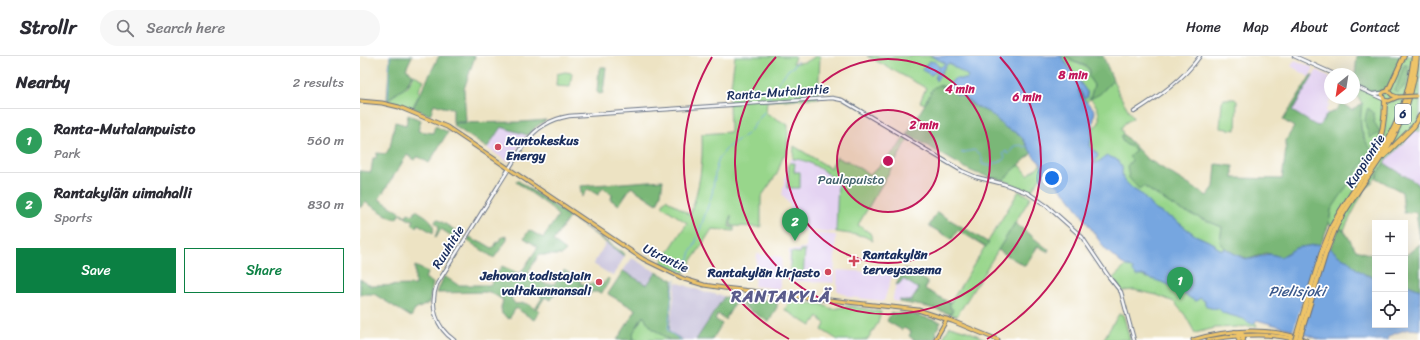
<!DOCTYPE html>
<meta charset="utf-8">
<style>
:root{--surface:#fff;--page:#f7f7f7;--text:#2b2b33;--muted:#7c7c81;--line:#e1e1e2;--accent:#0b8043}
body{margin:0;font-family:Sriracha,sans-serif;background:var(--page);color:var(--text)}
.controls{position:absolute;right:12px;bottom:12px;display:grid;overflow:hidden;border-radius:0px;box-shadow:0 4px 16px #0002}
.controls button{width:36px;height:36px;display:grid;place-items:center;padding:0;border:0;border-bottom:1px solid var(--line);background:var(--surface);color:var(--text);font:20px sans-serif}
.compass{position:absolute;left:964px;top:12px;width:36px;height:36px;border-radius:50%;background:var(--surface);box-shadow:0 4px 16px #0002;rotate:210deg}
.you{position:absolute;left:692px;top:122px;width:14px;height:14px;margin:-10px;border:3px solid #fff;border-radius:50%;background:#1a73e8;box-shadow:0 0 0 6px #1a73e833}
.badge{display:grid;place-items:center;width:26px;height:26px;border-radius:50%;background:var(--accent);color:#fff;font-size:13px;font-weight:700}
.pin{position:absolute;translate:-50% -33px;filter:drop-shadow(0 1px 2px #0008)}
.pin::after{content:'';position:absolute;top:21px;width:14px;height:12px;background:inherit;clip-path:polygon(0 0,100% 0,50% 100%)}
.list{margin:0;padding:0;list-style:none}
h2{display:flex;justify-content:space-between;align-items:center;height:52px;margin:0;padding:0 16px;font-size:17px}
h2 small{font-size:13px;font-weight:400;color:var(--muted)}
.list li{display:grid;grid-template-columns:26px 1fr auto;gap:12px;align-items:center;box-sizing:border-box;height:64px;padding:0 16px;border-top:1px solid var(--line)}
.list b{display:block;font-size:15px;white-space:nowrap}
.list p{margin:0;font-size:13px;white-space:nowrap;color:var(--muted)}
.list em{font-size:13px;font-style:normal;color:var(--muted)}
.actions{display:flex;gap:8px;padding:12px 16px}
.actions a{flex:1;padding:9px 0;border:1px solid var(--accent);border-radius:0px;text-align:center;font-size:14px;color:var(--accent)}
.actions .main{background:var(--accent);color:#fff}
.icon{flex:none;width:22px;height:22px;fill:none;stroke:currentColor;stroke-width:2;stroke-linecap:round;stroke-linejoin:round}
.map{position:relative;flex:none;width:1060px;height:284px;overflow:hidden}
header{display:flex;align-items:center;gap:24px;box-sizing:border-box;height:56px;padding:0 20px;background:var(--surface);border-bottom:1px solid var(--line)}
header strong{font-size:19px}
nav{display:flex;gap:22px;margin-inline-start:auto;font-size:14px}
.search{width:280px;height:36px;background:var(--page);display:flex;align-items:center;gap:10px;box-sizing:border-box;padding:0 14px;border-radius:22px;color:var(--muted);font-size:15px}
main{display:flex}
aside{flex:1;background:var(--surface)}
.map>svg:first-child{display:block}
.built{fill:#e4d3f2}
.industrial{fill:#c6c0da}
.green{fill:#98d68b;stroke:#5a8274}
.forest{fill:#7ab777;stroke:#4a736a;fill-rule:evenodd}
.water{fill:#76a6e0;stroke:#486a9f}
.pier{fill:#ede3c3}
.lines{fill:none;stroke-linecap:round;stroke-linejoin:round}
.stream{stroke:#76a6e0;stroke-width:1}
.minor-casing{stroke:#646e81;stroke-width:4.5}
.major-casing{stroke:#646e81;stroke-width:5}
.highway-casing{stroke:#646e81;stroke-width:6}
.minor{stroke:#fff;stroke-width:2.5}
.major{stroke:#eec469;stroke-width:3}
.highway{stroke:#eec469;stroke-width:4}
.major-bridge-casing{stroke:#646e81;stroke-width:5;stroke-linecap:butt}
.highway-bridge-casing{stroke:#646e81;stroke-width:6;stroke-linecap:butt}
.major-bridge{stroke:#eec469;stroke-width:3}
.highway-bridge{stroke:#eec469;stroke-width:4}
.ring{fill:none;stroke:#c2185b;stroke-width:2}
.poi-dot{fill:#d1495b;stroke:#fff;stroke-width:1.5}
.labels{text-anchor:middle;dominant-baseline:central;stroke-width:3.5;stroke-linejoin:round;paint-order:stroke}
.shield{fill:#fff;stroke:#5f6d8e;stroke-width:1}
.shield-label{font-size:12px;font-weight:bold;fill:#1b2f5e}
.street-label{font-size:13px;fill:#1b2f5e;stroke:#fff}
.poi-label{font-size:13px;font-weight:bold;fill:#1b2f5e;stroke:#fff;text-anchor:start}
.park-label{font-size:13px;fill:#40616c;stroke:#fff}
.water-label{font-size:14px;font-style:italic;fill:#3b598c;stroke:#fff}
.district-label{font-size:17px;font-weight:bold;letter-spacing:1px;fill:#5a5b8b;stroke:#fff}
.centre{fill:#c2185b;stroke:#fff;stroke-width:2}
.ring-label{font-size:12px;text-anchor:middle;font-weight:bold;fill:#c2185b;stroke:#fff;stroke-width:3.5;stroke-linejoin:round;paint-order:stroke}
</style>
<header>
<strong>Strollr</strong>
<div class="search"><svg class="icon" aria-label="search" viewBox="0 0 24 24"><circle cx="10" cy="10" r="6"/><path d="M15 15l6 6"/></svg>Search here</div>
<nav><a>Home</a><a>Map</a><a>About</a><a>Contact</a></nav>
</header>
<main>
<aside>
<h2>Nearby<small>2 results</small></h2>
<ul class="list">
<li><span class="badge" style="background:#2e9e5b">1</span><div><b>Ranta-Mutalanpuisto</b><p>Park</p></div><em>560 m</em></li>
<li><span class="badge" style="background:#2e9e5b">2</span><div><b>Rantakylän uimahalli</b><p>Sports</p></div><em>830 m</em></li>
</ul>
<div class="actions"><a class="main">Save</a><a>Share</a></div>
</aside>
<div class="map">
<svg width="1060" height="284" viewBox="0 0 1060 284">
<rect width="100%" height="100%" fill="#fff"/>
<filter id="ink" filterUnits="userSpaceOnUse"><feTurbulence type="fractalNoise" baseFrequency=".025" numOctaves="2"/><feDisplacementMap in="SourceGraphic" scale="8" xChannelSelector="R" yChannelSelector="G"/><feConvolveMatrix kernelMatrix="1 2 1 2 8 2 1 2 1" color-interpolation-filters="sRGB"/></filter>
<filter id="wash" filterUnits="userSpaceOnUse"><feTurbulence type="fractalNoise" baseFrequency=".012" numOctaves="4" result="noise"/><feDisplacementMap in="SourceGraphic" scale="16" xChannelSelector="R" yChannelSelector="G"/><feGaussianBlur stdDeviation="0.9" result="paint"/><feColorMatrix in="noise" values="0 0 0 0 0 0 0 0 0 0 0 0 0 0 0 0 0 1.4 0 .05"/><feComposite in="paint" operator="in"/></filter>
<g filter="url(#wash)">
<rect width="100%" height="100%" fill="#ede3c3"/>
<g class="built">
<polygon points="935,4 954,12 949,21 931,10"/>
<polygon points="957,14 970,21 970,42 972,42 968,49 970,50 966,53 967,57 976,55 983,44 980,42 984,42 976,55 967,58 960,70 955,69 931,55"/>
<polygon points="141,71 167,79 148,106 127,92"/>
<polygon points="1056,74 1060,76 1060,129 1024,107"/>
<polygon points="430,103 441,103 456,111 478,125 476,176 430,174 430,149 422,139 427,112"/>
<polygon points="447,177 476,179 474,227 428,225 429,194 439,194 439,192 446,192"/>
<polygon points="397,198 422,201 420,233 394,230"/>
<polygon points="477,214 533,217 524,245 489,241 477,234"/>
<polygon points="542,223 559,233 550,245 540,244 539,246 533,245 533,240 536,229 539,228"/>
</g>
<g class="industrial">
<polygon points="246,187 265,200 253,220 233,208"/>
<polygon points="272,202 296,216 287,229 263,215"/>
<polygon points="316,226 344,236 364,240 336,284 323,284 309,277"/>
</g>
<g class="green">
<path d="M375,0h60l-2,7c4,0 10,0 14,-2 6,-2 6,-5 13,-5l-2,42 -51,3 -1,12 22,12 -1,29 -4,2 -6,18 -16,23v30l-30,-1v-11l-2,12 5,1v3l-22,-2 -28,44 -23,-10 26,-40 -25,-17 4,-7 24,16c10,-29 13,-50 12,-81l28,-2 -1,-31z"/>
<polygon points="507,0 571,0 585,7 579,14 575,22 576,24 586,9 589,7 627,33 567,42 565,48 560,46 566,32"/>
<path d="M701,0h5c5,8 18,7 24,15l-1,7 5,7 -4,13 11,-5 12,-13 6,14 14,24 -8,5 -4,5 2,6 -2,3 15,14 -7,6 3,3 11,26 35,23 44,18 -2,15 5,6 -1,2 -4,-1 -5,-3v-2l-20,-9 -20,-15 -21,-11 -13,-15 -8,-5 -8,-8 -3,-7v-7l-6,-8 -9,-3 -12,9v-2l3,-8 -8,-9 2,-17 7,-6c1,-10 -1,-18 -9,-24l-4,3 -5,-5 -3,-7 1,-2 3,9 6,-3 -1,-2z"/>
<path d="M1043,0h17v76l-5,-2 -31,33 -8,15 -13,14 -19,38 -15,-6 2,-14 11,-18 18,-25 14,-14c-14,-17 -15,-29 -12,-50l-5,-7 2,-4 -5,-3v-6l5,3 22,5 3,-2z"/>
<polygon points="205,16 212,17 210,31 196,30 197,18"/>
<polygon points="54,19 64,24 58,35 60,37 52,52 27,44 48,30"/>
<polygon points="864,43 875,43 877,45 876,74 860,72 862,46"/>
<path d="M544,82l4,2 -50,85 12,8 3,8 -9,-5 -28,-4 2,-51c-14,-9 -28,-22 -45,-22l1,-13 36,22 7,-11 7,4h4l22,14 28,-28z"/>
<polygon points="429,107 435,107 434,116 440,116 440,132 427,132"/>
<polygon points="681,108 682,113 684,116 671,136 643,124 653,114 660,109 668,119"/>
<polygon points="659,135 671,141 597,260 590,258 593,254 589,249"/>
<polygon points="440,194 445,194 443,222 429,222 431,196 440,197"/>
<polygon points="767,209 787,222 795,223 809,229 836,245 840,242 843,243 847,251 851,252 858,252 863,257 884,263 887,266 895,266 897,270 855,272 835,277 825,259 814,246 797,239 774,234 762,235 753,222"/>
<polygon points="429,246 461,248 472,253 491,250 521,256 518,267 507,284 478,284 462,274 465,268 458,260 451,270 425,254"/>
<polygon points="759,258 763,258 770,284 743,284"/>
<polygon points="283,260 292,272 309,284 274,284 273,277"/>
<polygon points="590,270 610,276 627,284 608,284 602,281 601,284 582,284"/>
</g>
<g class="forest">
<polygon points="30,0 52,0 46,13 53,18 46,30 27,44"/>
<polygon points="79,0 115,0 104,33 106,66 93,66 93,52 83,51 74,48 70,59 53,52"/>
<path d="M706,0h37l10,24 -13,14 -10,5 4,-14 -6,-9 2,-6c-6,-8 -19,-6 -24,-14z"/>
<path d="M997,0h46c-3,6 -11,28 -15,31 -9,10 -25,2 -34,-4z"/>
<path d="M1044,9h3c5,10 -1,23 -10,28l-3,-2 3,-5z"/>
<polygon points="241,11 246,11 243,37 239,38 237,36 239,13"/>
<path d="M951,19l2,1 -21,35 23,14 4,1 8,-12 9,-3 5,-8 11,7 10,-7c-3,22 -3,33 12,49l-14,15 -29,43 -2,14 -8,20 -25,4 -15,9 -15,-4 -17,6 -16,-6 -8,-5 -5,-6 2,-15 -44,-18 -35,-23 -4,3 -10,-11 -2,-12 5,-6 -3,-3 7,-7c-7,-6 -12,-3 -15,-13l2,-3 23,24 61,38 7,-9 2,-23 17,2v12l49,1 4,-30v-9l8,-13 -11,-7z"/>
<polygon points="578,29 583,30 597,38 602,40 612,48 630,57 646,72 657,77 663,83 672,97 643,124 616,117 609,114 547,78 565,48 573,32"/>
<path d="M1008,52l5,4 1,10 7,11 -11,5c-5,-13 -7,-17 -2,-30z"/>
<path d="M48,59l13,5 -3,11 15,2 2,-7 13,6 -19,31 -10,-6h-2l-2,3 -8,-5 -28,44 27,17 2,-3 5,2 3,-5c9,6 20,10 17,23l-15,-9 -2,3 -4,-3 2,-4 -6,-1 -8,-5 -4,5 -6,-2 -25,-15 -5,6v-37l11,1 2,-14h3l1,-5 9,1 4,-7 5,-25 11,3z"/>
<polygon points="186,64 177,70 167,79 141,71 127,92 93,69 94,67 161,66"/>
<polygon points="1024,107 1060,129 1060,183 1056,156 1044,157 1042,136 1016,122"/>
<path d="M157,124l108,74 -1,2 -54,-40 -17,25 13,10 -4,4h-23l-11,17 17,12h9l10,-14 17,11 -1,3h23l5,-6 2,2 -9,14 -2,-2h-8l-3,5 -7,-4h-26l-4,7 -6,-3 -8,12 3,2 -6,9 -18,-12 -7,11 -7,-5 -1,-6 2,-8 -13,-8 -53,1 7,-17 14,9h32l12,-19 18,8 18,-27 -14,-9 5,-8 14,8 15,-22 -9,-10 -33,-24zM177,235l5,7 -7,11c-8,-7 -10,-6 -20,-5l-4,-6c7,-6 17,-7 26,-7z"/>
<polygon points="303,124 301,138 297,148 271,131 259,149 251,144 252,138 243,132 238,139 228,133 222,141 220,130"/>
<polygon points="577,156 629,187 626,191 598,174 592,183 569,170"/>
<polygon points="77,163 103,179 99,185 81,173 76,182 75,181 79,171 75,166"/>
<polygon points="655,167 689,194 688,196 678,190 665,210 638,194"/>
<polygon points="979,173 984,174 996,194 1015,200 1015,221 1006,219 1001,216 994,211 988,204 979,200 970,192"/>
<polygon points="147,180 147,184 134,202 108,185 109,181 111,181 115,185 122,186 132,192 135,190 136,187 140,185 142,181"/>
<polygon points="1060,188 1060,234 1045,228 1045,200"/>
<polygon points="55,210 68,216 65,222 73,227 69,247 55,254 51,261 14,238 0,238 0,223 11,230 55,229"/>
<polygon points="545,212 568,226 565,233 590,247 590,252 593,254 590,258 568,251 539,246 539,244 551,245 559,233 543,223 539,228 536,229"/>
<polygon points="263,215 287,229 296,216 313,224 309,276 323,284 309,284 292,272 283,260 273,277 274,284 257,284 276,254 248,238"/>
<polygon points="364,241 417,245 417,251 409,266 380,248 375,247 365,264 358,258 355,263 362,268 352,284 336,284"/>
<polygon points="531,257 552,258 581,266 576,275 577,278 574,284 554,284 549,280 551,276 544,272 542,274 527,265"/>
</g>
<path class="water" d="M571,0h130l26,36v6h-3l-5,-9 -1,1 3,7 12,11 2,3 -5,35 8,9 -3,8v1l12,-8 9,3 6,8v7l3,7 8,8 8,5 13,15 21,11 20,15 20,9v2l5,3 4,1 1,-2c6,4 18,12 26,11 15,-3 13,-8 30,-2l15,-9 25,-4 9,4 9,8 9,4 6,7 7,5 5,3 9,2v48h30v-41l15,6v40l-12,-1 -12,4 -8,4 -1,3h-66l-28,-10 -36,-10 -4,4 -6,-2 -3,-3 -21,-6 -5,-5c-5,1 -10,0 -13,-4v-3l-5,-3 -4,3c-9,-4 -18,-11 -27,-16 -9,-4 -19,-6 -27,-10l-5,1 -4,-4v-3l-12,-6 -16,-14 -35,-51 -28,-29 -1,-5 -7,-7 -11,-18 -6,-6 -11,-5 -16,-15 -15,-7 -11,-9 -8,-3 -5,-6 -1,-4 4,-5h13l1,-3 -19,-13 -3,2 -10,16 -1,-3 4,-8h-2l-4,4 -2,1 -9,-5 7,-9 6,1 4,5h2l4,-4z"/>
<polygon class="pier" points="962,186 967,188 938,277 933,276"/>
<g class="lines">
<g class="stream">
<polyline points="409,42 412,34 429,13 433,11 437,5"/>
<polyline points="28,43 30,0"/>
<polyline points="389,76 404,56"/>
<path d="M601,97l13,-3c9,6 8,4 8,14l9,2 4,-4 3,1 5,-3 2,-3 -2,-4 4,-2 -1,2 3,1 5,-8 7,-1 3,2 3,-1"/>
<polyline points="318,215 329,203 331,195 334,191 352,138 356,112 359,102 369,90 387,78"/>
<polyline points="315,224 312,239 308,275 321,284"/>
</g>
</g>
</g>
<g filter="url(#ink)">
<g class="lines">
<defs>
<g id="minor">
<polyline points="934,0 974,18"/>
<polyline points="994,30 1023,43"/>
<polyline points="1013,38 1023,37"/>
<path d="M774,56c25,-16 49,-32 66,-56"/>
<path d="M94,284c-18,-12 -25,-35 -17,-56l88,-141c11,-15 26,-24 44,-27l263,-18 10,2 120,71 14,6 28,7 24,9 19,13 35,31 27,40 12,15 13,48"/>
</g>
<g id="major">
<polygon points="1028,35 1032,39 1038,41 1029,45 1024,44 1022,38 1024,36"/>
<polyline points="0,45 22,47 39,51 87,71 283,203 324,223 344,229 364,232 558,254 592,265 638,284"/>
<polyline points="575,284 587,263"/>
<path d="M833,284c35,-11 79,-13 113,0"/>
<path d="M848,284c28,-5 61,-8 89,0"/>
</g>
<g id="highway">
<polyline points="1028,35 1044,0"/>
<path d="M1015,100c7,-19 10,-35 10,-55"/>
<polyline points="1024,100 1054,70 1060,60"/>
<path d="M972,170c15,-29 35,-53 52,-80 17,-27 26,-59 30,-90"/>
<path d="M976,171c14,-28 35,-52 51,-79 17,-28 27,-60 30,-92"/>
<polyline points="875,276 883,279 883,284"/>
<polyline points="879,284 878,280 881,277"/>
</g>
</defs>
<use href="#minor" class="minor-casing"/>
<use href="#major" class="major-casing"/>
<use href="#highway" class="highway-casing"/>
<use href="#minor" class="minor"/>
<use href="#major" class="major"/>
<use href="#highway" class="highway"/>
<defs>
<polyline id="major-bridge" points="1038,41 1056,40"/>
<g id="highway-bridge">
<polyline points="935,284 962,195 972,170"/>
<polyline points="939,284 966,196 976,171"/>
</g>
</defs>
<use href="#major-bridge" class="major-bridge-casing"/>
<use href="#highway-bridge" class="highway-bridge-casing"/>
<use href="#major-bridge" class="major-bridge"/>
<use href="#highway-bridge" class="highway-bridge"/>
</g>
</g>
<circle cx="528" cy="105" r="51" fill="#c2185b" fill-opacity=".12"/>
<g class="ring">
<circle cx="528" cy="105" r="51"/>
<circle cx="528" cy="105" r="102"/>
<path d="M640 1A153 153 0 1 1 416 1"/>
<path d="M429 283A204 204 0 0 1 352 1M704 1A204 204 0 0 1 627 283"/>
</g>
<g class="poi-dot">
<circle cx="138" cy="91" r="4"/>
<path d="M492 199h4v4h4v4h-4v4h-4v-4h-4v-4h4z"/>
<circle cx="468" cy="216" r="4"/>
<circle cx="239" cy="226" r="4"/>
</g>
<g class="labels">
<rect class="shield" x="1035" y="48" width="16" height="20" rx="3"/>
<g class="shield-label">
<text x="1043" y="58">6</text>
</g>
<g class="street-label">
<text transform="translate(418 36) rotate(-4)">Ranta-Mutalantie</text>
<text transform="translate(1005 105) rotate(-57)">Kuopiontie</text>
<text transform="translate(88 191) rotate(-58)">Ruuhitie</text>
<text transform="translate(306 202) rotate(26)">Utrantie</text>
</g>
<g class="poi-label">
<text x="146" y="84">Kuntokeskus<tspan x="146" dy="15">Energy</tspan></text>
<text x="503" y="198">Rantakylän<tspan x="503" dy="15">terveysasema</tspan></text>
<text x="460" y="216" text-anchor="end">Rantakylän kirjasto</text>
<text x="231" y="219" text-anchor="end">Jehovan todistajain<tspan x="231" dy="15">valtakunnansali</tspan></text>
</g>
<g class="park-label">
<text x="491" y="123">Paulapuisto</text>
</g>
<g class="water-label">
<text x="937" y="235">Pielisjoki</text>
</g>
<g class="district-label">
<text x="421" y="240">RANTAKYLÄ</text>
</g>
</g>
<circle cx="528" cy="105" r="6" class="centre"/>
<g class="ring-label">
<text x="713" y="23">8 min</text>
<text x="600" y="37">4 min</text>
<text x="667" y="45">6 min</text>
<text x="564" y="73">2 min</text>
</g>
</svg>
<div class="controls">
<button>+</button>
<button>−</button>
<button><svg class="icon" aria-label="locate" viewBox="0 0 24 24"><circle cx="12" cy="12" r="6"/><path d="M12 2v4M12 18v4M2 12h4M18 12h4"/></svg></button>
</div>
<svg class="compass" viewBox="-18 -18 36 36"><path d="M0-13l5 13h-10z" fill="#e53935"/><path d="M0 13l5-13h-10z" fill="#7c7c81"/></svg>
<div class="you"></div>
<div class="pin badge" style="left:820px;top:244px;background:#2e9e5b">1</div>
<div class="pin badge" style="left:435px;top:185px;background:#2e9e5b">2</div>
</div>
</main>
